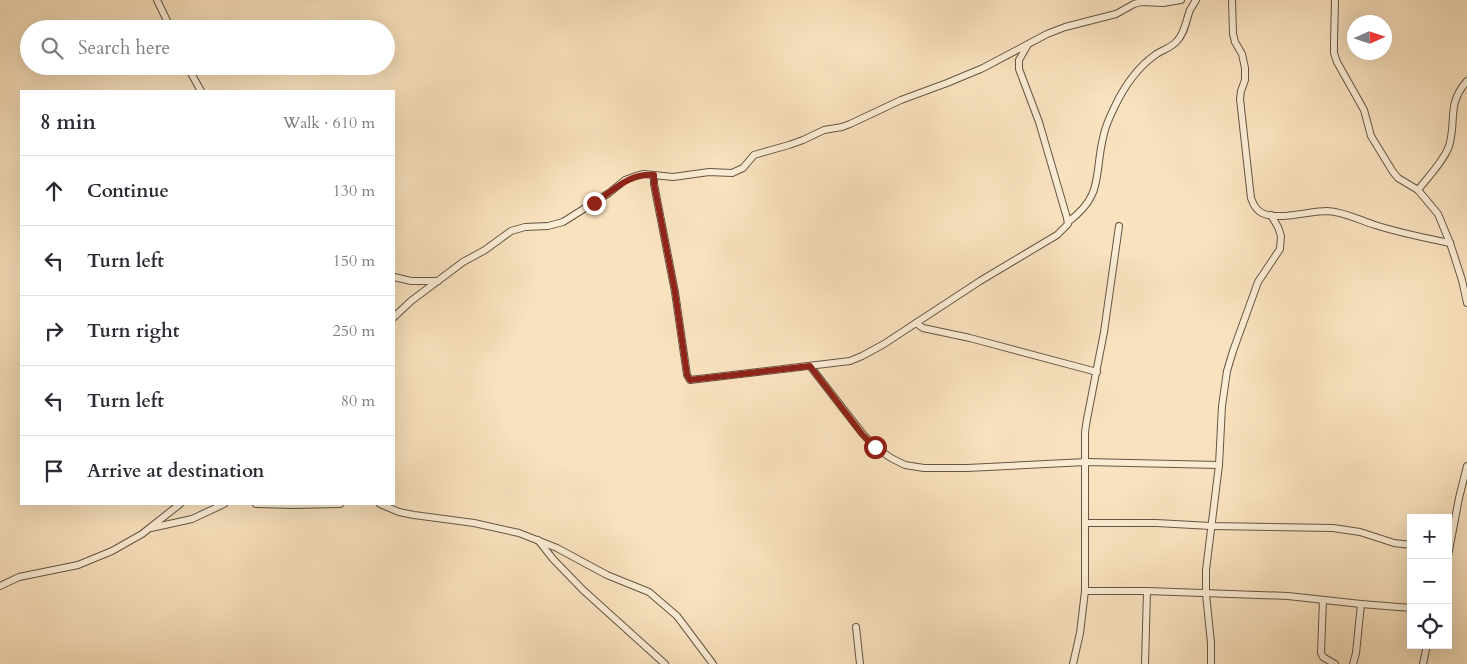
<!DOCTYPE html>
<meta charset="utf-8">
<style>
:root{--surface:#fff;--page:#f2f2f3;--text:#2b2b33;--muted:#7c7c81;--line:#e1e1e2}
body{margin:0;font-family:Cardo,serif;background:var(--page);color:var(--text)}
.controls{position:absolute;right:15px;bottom:15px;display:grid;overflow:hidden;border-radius:0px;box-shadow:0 5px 20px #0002}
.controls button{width:45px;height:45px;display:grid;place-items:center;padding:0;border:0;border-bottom:1px solid var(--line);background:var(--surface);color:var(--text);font:25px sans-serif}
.compass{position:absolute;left:1347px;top:15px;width:45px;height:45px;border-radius:50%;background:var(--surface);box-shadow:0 5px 20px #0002;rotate:87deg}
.stop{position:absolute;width:15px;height:15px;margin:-11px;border:4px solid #8f2418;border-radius:50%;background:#fff}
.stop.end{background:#8f2418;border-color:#fff;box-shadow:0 1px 5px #0008}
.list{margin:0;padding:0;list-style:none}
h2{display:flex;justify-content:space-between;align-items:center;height:65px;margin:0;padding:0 20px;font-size:21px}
h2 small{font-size:16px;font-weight:400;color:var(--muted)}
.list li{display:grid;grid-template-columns:32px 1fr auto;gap:15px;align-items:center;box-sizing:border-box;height:70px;padding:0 20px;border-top:1px solid var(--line)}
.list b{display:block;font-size:19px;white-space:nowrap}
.list em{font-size:16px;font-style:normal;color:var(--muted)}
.icon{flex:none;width:28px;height:28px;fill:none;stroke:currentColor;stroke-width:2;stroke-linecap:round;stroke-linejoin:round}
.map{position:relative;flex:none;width:1467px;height:664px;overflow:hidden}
.search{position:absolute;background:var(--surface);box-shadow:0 5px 20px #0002;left:20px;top:20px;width:375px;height:55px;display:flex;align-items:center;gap:12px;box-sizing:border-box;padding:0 18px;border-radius:28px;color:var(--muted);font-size:19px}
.panel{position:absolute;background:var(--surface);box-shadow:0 5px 20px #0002;left:20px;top:90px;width:375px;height:415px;border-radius:0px}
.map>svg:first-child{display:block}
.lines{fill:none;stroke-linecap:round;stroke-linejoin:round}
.street-casing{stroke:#645643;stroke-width:8}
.street{stroke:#fbecd5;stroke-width:6}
.route{stroke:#8f2418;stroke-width:6}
</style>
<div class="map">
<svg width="1467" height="664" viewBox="0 0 1467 664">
<rect width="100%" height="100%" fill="#f9e2be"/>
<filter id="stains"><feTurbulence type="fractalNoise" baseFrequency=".004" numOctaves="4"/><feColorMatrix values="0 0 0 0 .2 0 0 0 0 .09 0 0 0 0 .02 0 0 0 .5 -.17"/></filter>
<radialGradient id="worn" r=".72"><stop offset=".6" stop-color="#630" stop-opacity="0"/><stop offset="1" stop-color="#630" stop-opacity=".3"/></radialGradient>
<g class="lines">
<defs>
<g id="street">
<polyline points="157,0 171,29"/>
<path d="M1232,0l1,34 2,8 7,12 3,14v12l-4,11 -1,8 11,99c2,6 5,12 11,15 16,8 47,-2 65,-2 18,1 32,9 48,14 25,8 50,13 75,18"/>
<polyline points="1335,0 1334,43 1334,53 1337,62 1364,110 1371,136 1393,172 1398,178 1418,190 1438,214 1450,243 1462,280 1467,303"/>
<polyline points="187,66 201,91"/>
<polyline points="654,175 654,184 675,292 687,375 690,380 850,361 862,356 884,344 980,281 1057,235 1068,224 1067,218 1039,122 1019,69 1019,60 1027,46"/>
<path d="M1418,190c9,-12 26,-29 31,-44 8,-26 -3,-41 18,-65"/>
<path d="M1068,222c36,-27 26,-46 35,-84 2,-11 7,-22 12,-32 9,-19 22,-38 40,-51 7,-5 16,-7 22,-14 8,-8 9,-21 13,-31 2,-3 4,-7 6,-10"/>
<polyline points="394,277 411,281 438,281"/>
<polyline points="394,317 411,301 463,262 485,250 511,231 525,227 548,226 563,222 609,193 625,180 636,176 644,174 673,177 709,172 732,173 743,168 754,155 789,145 803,140 824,130 842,127 850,124 901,100 947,83 983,68 1047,34 1065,27 1116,14 1134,4 1141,2 1163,3 1181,0"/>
<polyline points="916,323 923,328 970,338 1097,372"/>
<polyline points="810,366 862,433 875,447 891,458 905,465 924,468 967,468 1086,462 1219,465"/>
<polyline points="256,504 294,505 340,504"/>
<polyline points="380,504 399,512 414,515 474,523 519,533 557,548 607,575 649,592 677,616 713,664"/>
<polyline points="1086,523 1156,523 1211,526 1333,528 1360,532 1394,543 1411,545"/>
<polyline points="151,528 192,519 224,504"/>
<polyline points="538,540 553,559 583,590 665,664"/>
<polyline points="1448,556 1459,498 1467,466"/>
<polyline points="0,586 19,577 78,565 112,551 142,534 180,504"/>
<polyline points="1085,591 1147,591 1288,596 1361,604 1411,608"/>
<polyline points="1323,600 1321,653 1323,657 1335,664"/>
<polyline points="856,627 860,664"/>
<polyline points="1073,664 1080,633 1085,591 1085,432 1087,419 1104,332 1119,226"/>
<polyline points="1145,664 1147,591"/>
<polyline points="1211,664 1211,643 1206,594 1206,570 1219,465 1222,406 1227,371 1233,351 1258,282 1280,249 1281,236 1278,227 1271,215"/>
<polyline points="1353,664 1356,653 1361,604"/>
<polyline points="1423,664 1427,645"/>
</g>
</defs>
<use href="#street" class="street-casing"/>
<use href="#street" class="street"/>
</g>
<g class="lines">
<path class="route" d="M594,203c21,-13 34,-30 60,-28v9l21,108 12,83 3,5 120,-14 52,68 13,13"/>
</g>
<rect width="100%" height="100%" filter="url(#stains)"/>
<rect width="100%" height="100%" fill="url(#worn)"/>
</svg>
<div class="controls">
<button>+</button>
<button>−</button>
<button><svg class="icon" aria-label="locate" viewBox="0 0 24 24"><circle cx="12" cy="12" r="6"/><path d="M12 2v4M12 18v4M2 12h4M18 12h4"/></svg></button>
</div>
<svg class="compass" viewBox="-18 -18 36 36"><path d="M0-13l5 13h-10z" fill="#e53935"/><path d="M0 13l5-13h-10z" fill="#7c7c81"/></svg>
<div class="stop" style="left:875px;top:447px"></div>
<div class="stop end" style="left:594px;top:203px"></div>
<div class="search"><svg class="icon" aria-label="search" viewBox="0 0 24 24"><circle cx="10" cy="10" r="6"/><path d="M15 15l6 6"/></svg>Search here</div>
<section class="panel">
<h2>8 min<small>Walk · 610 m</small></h2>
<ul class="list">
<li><svg class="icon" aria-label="ahead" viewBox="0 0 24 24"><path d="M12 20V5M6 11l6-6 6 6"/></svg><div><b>Continue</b></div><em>130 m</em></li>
<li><svg class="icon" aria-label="left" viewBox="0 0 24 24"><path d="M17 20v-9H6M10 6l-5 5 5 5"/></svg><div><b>Turn left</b></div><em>150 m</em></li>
<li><svg class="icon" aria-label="right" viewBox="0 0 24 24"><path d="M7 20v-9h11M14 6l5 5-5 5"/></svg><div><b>Turn right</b></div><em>250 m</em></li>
<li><svg class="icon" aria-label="left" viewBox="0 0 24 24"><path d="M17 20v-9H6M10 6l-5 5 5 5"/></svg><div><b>Turn left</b></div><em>80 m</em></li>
<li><svg class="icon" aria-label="arrive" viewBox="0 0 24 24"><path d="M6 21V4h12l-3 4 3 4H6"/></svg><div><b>Arrive at destination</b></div></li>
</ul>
</section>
</div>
